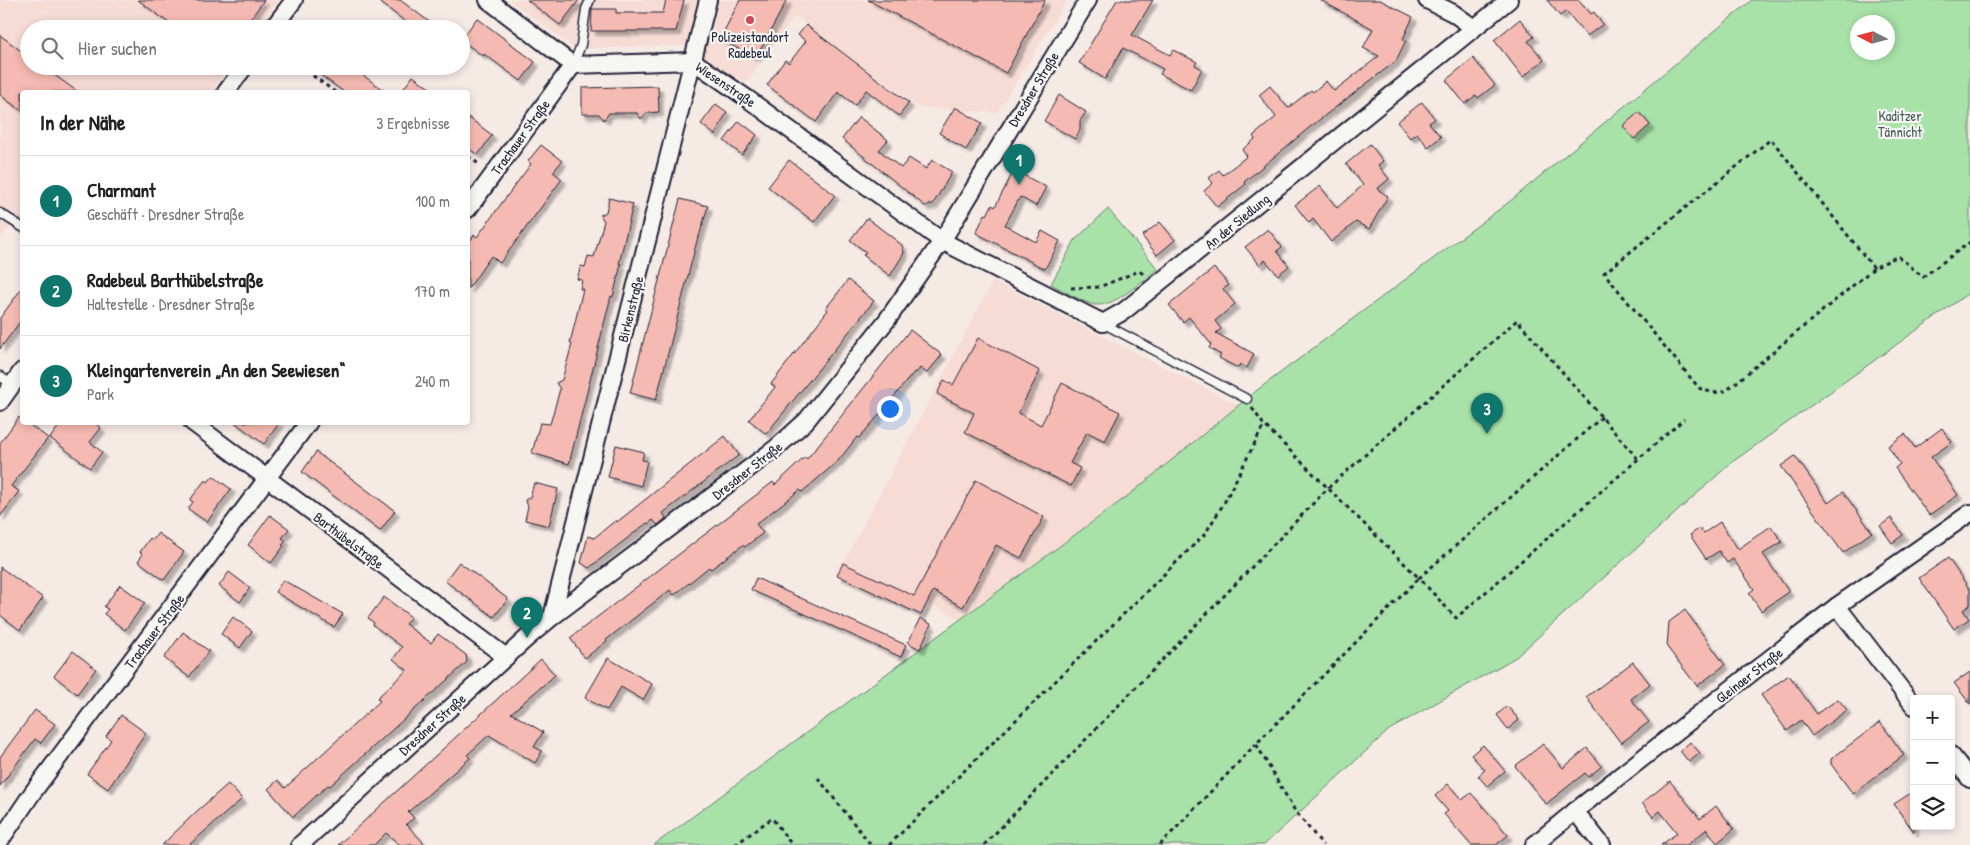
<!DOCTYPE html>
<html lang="de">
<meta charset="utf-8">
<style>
:root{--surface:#fff;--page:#f2f2f2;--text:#222;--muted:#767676;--line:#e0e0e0;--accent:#0f766e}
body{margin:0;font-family:"Patrick Hand",sans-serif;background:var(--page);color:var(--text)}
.controls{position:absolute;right:15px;bottom:15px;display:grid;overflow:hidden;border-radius:5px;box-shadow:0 2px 8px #0003}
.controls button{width:45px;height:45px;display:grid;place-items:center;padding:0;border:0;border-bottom:1px solid var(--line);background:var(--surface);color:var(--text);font:25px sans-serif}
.compass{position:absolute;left:1850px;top:15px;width:45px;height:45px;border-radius:50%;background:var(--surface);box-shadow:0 2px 8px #0003;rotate:276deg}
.you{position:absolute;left:889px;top:408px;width:18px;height:18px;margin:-12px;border:4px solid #fff;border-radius:50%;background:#1a73e8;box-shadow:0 0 0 8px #1a73e833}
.badge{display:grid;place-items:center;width:32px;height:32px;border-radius:50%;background:var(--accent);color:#fff;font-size:16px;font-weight:700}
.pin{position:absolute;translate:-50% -41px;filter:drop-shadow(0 1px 2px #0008)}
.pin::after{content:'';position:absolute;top:26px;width:18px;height:15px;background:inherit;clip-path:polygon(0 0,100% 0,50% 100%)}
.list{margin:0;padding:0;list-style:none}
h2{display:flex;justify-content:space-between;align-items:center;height:65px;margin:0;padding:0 20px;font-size:21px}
h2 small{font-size:16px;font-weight:400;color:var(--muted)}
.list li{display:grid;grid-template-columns:32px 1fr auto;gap:15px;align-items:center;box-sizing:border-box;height:90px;padding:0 20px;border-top:1px solid var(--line)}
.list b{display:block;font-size:19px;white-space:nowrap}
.list p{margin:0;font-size:16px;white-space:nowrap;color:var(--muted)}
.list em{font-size:16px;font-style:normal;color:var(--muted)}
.icon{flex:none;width:28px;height:28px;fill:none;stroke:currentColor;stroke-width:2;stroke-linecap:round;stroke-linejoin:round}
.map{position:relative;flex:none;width:1970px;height:845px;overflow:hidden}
.search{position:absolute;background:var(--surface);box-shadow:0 2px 8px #0003;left:20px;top:20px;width:450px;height:55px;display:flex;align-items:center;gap:12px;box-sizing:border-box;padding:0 18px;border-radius:28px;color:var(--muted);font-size:19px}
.panel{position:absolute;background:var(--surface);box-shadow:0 2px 8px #0003;left:20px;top:90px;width:450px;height:335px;border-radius:5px}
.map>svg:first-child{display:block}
.built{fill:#f6dcd5}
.green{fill:#a8e2a8;stroke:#658272;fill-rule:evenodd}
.building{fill:#f5bab1;stroke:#22223b;filter:url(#shadow)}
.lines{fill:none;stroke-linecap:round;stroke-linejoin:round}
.service-casing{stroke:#22223b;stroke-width:11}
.minor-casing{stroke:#22223b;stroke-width:20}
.path{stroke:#22223b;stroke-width:3;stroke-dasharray:4 4;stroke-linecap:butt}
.service{stroke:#f6f6f2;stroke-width:8}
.minor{stroke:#f6f6f2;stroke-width:16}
.poi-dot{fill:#d1495b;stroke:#f6f6f2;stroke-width:2}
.labels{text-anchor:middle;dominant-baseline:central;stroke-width:4.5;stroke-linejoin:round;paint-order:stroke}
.poi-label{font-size:14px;fill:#22223b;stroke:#f6f6f2}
.street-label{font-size:14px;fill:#22223b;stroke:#f6f6f2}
.park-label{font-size:14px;fill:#4a5c5c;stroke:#f6f6f2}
</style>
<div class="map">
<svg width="1970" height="845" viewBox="0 0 1970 845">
<defs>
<filter id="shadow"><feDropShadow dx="4.5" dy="4.5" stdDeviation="1" flood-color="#0004"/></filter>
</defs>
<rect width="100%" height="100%" fill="#f6eae5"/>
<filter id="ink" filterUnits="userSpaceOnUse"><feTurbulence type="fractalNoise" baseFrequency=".02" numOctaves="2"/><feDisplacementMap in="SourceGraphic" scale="10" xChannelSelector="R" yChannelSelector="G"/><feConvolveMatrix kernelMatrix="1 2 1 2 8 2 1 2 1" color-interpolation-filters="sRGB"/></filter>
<g filter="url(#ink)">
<g class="built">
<polygon points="0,0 279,0 258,29 29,29 29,66 230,66 211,92 22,92 22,235 11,226 0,239"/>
<polygon points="509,0 1067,0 997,113 918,107 795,16 746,83 683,45 576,49"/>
<polygon points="993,281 1240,406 1129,495 960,619 843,563"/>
</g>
<g class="green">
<path d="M1752,0h218v292l-239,171 -215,194 -127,73 -125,115h-610l475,-350 127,-104 253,-189zM1858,22h30v30h-30z"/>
<path d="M1108,209l50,60c-17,12 -46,42 -67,35 -14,-5 -27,-13 -40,-20l24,-44z"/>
</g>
<g class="building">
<polygon points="138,0 264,0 243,29 177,29"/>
<polygon points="377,0 400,0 439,29 415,29"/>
<polygon points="527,0 579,0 560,25"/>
<polygon points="666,0 684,0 676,31 591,31 592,9 616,9 616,13 663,13"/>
<polygon points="740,0 787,0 757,56 752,56 720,39"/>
<polygon points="868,0 1045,0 1006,73"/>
<polygon points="1117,0 1153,0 1132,35 1170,55 1173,50 1197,62 1195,65 1202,69 1191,90 1160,74 1163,69 1123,48 1105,79 1079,63"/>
<polygon points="1320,0 1380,0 1413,17 1403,39 1406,40 1396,61 1310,127 1244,182 1246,184 1217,207 1204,191 1213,183 1209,178 1219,170 1223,175 1247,156 1242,150 1255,139 1253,136 1276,117 1259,95 1270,86 1288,108 1311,90 1313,92 1326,81 1334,91 1379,56 1363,48 1373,29"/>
<polygon points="1547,0 1579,0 1591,14 1594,12 1603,24 1587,36 1566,11 1560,16"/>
<polygon points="477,18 535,62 521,81 484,54 483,56 461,40"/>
<polygon points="1520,19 1534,37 1528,41 1544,60 1523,77 1494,40"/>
<polygon points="806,25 909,103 899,116 866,90 855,105 838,92 816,122 767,85 785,60 789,63 806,41 798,35"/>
<polygon points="0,35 29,57 29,66 42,66 78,92 22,92 22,111 0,95"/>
<polygon points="1473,58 1495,85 1478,98 1476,95 1465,104 1446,80"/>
<polygon points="308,66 350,66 386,92 344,92"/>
<polygon points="413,76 435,92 401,92"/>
<polygon points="658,86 659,112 646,113 641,119 637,113 609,113 604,120 599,114 582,114 582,88"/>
<polygon points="1059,95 1086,112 1080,121 1080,130 1075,139 1044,121"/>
<polygon points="1422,102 1435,119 1429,123 1441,137 1428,147 1417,133 1410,138 1397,122"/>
<polygon points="716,104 727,112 715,135 701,124"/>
<polygon points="955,107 982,123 966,150 939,133"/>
<polygon points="1639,112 1650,125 1634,139 1623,126"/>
<polygon points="468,117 492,135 478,155 468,148"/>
<polygon points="859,117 888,140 879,150 901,168 909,158 926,169 932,160 952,172 933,204 925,206 842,139"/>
<polygon points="739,121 757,135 742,155 724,141"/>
<polygon points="1370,144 1383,161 1378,165 1389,179 1377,189 1388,196 1369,229 1356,222 1331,242 1313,219 1309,223 1295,205 1320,186 1337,208 1363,185 1346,164"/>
<polygon points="541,145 562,161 553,172 562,179 500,263 491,256 468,289 468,244 474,235 477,237 504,200 531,164 528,161"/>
<polygon points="789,160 835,195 814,222 768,187"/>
<polygon points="1014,170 1046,187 1036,206 1020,197 1005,225 1036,242 1042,231 1060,241 1045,269 976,233 985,214 987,215 992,205 995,207"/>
<polygon points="609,198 633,204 619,264 621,264 613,297 611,296 569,464 532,453 540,423 550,424 560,389 556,383 562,380 572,344 570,343 583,289 580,289 582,280 577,279 581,266 585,267 588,256 594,257 604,221 600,215 606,212"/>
<polygon points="680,199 708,206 699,237 698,237 656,400 630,393"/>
<polygon points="867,218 902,245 904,253 890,276 863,255 866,252 850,240"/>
<polygon points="1160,222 1175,240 1157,255 1142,236"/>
<polygon points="1268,229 1282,247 1277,251 1289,266 1278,275 1265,260 1260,265 1245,247"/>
<polygon points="1214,268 1229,285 1223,289 1235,304 1215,321 1221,329 1216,333 1254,354 1247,368 1240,364 1238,368 1219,358 1221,355 1209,348 1211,344 1189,317 1183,322 1169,305"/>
<polygon points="848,280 874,301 766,434 749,420 775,387 771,384 828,310 826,308"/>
<polygon points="22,288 22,319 0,349 0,318"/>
<polygon points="910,330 942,355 927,373 920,368 916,373 914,372 880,414 859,438 857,437 838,461 802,492 800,490 756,524 763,533 745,547 743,545 711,569 709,567 674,595 670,590 606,640 607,641 585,658 570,638 773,482 775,485 805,457 807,459"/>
<polygon points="978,338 1040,371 1018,413 1041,425 1062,383 1120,412 1105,441 1087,432 1070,463 1080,468 1071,486 965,432 974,413 937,394 944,380 953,385"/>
<polygon points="19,417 22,420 22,422 26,422 48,438 11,486 19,491 0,517 0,443"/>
<polygon points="62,422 94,422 101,428 90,442 102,452 90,468 50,438"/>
<polygon points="234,422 280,422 264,444"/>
<polygon points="1942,428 1952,442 1931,457 1958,495 1929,515 1895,468 1900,464 1888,446 1905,434 1915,448"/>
<polygon points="725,436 739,455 663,513 666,518 658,525 653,520 648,524 647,523 589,568 581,563 588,536 594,538 616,520 617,522"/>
<polygon points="616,445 644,452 642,460 647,461 641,486 608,477"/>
<polygon points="316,452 395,511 380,531 302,472"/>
<polygon points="1795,456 1828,503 1843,492 1872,532 1843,553 1781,466"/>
<polygon points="213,476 231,489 207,522 188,509 193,502 190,500 205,480 208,482"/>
<polygon points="976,480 1044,517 1021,558 996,545 963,607 933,591 921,615 837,575 843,563 914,596"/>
<polygon points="534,483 558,489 549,526 525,520 528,506 525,500 530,497"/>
<polygon points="270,515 289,529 282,538 286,541 282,545 284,546 271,563 248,545"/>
<polygon points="1891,518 1903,535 1892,543 1880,526"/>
<polygon points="1720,522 1738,549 1771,526 1782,542 1763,554 1789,592 1761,611 1749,593 1754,589 1733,559 1727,563 1719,551 1706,559 1690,535 1700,528 1704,533"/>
<polygon points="158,533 184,552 164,580 138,561 143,554 140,552 150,538 153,540"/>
<polygon points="1948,558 1970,590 1970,605 1963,610 1969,619 1954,629 1919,578"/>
<polygon points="459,562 508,599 494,617 445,581"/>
<polygon points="0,567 43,598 20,630 0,615"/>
<polygon points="229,572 250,588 240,602 219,586"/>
<polygon points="756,578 906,645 901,657 751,590"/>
<polygon points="283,580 343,614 334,627 275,592"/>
<polygon points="120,585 145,603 125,630 104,614 108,609 104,607"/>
<polygon points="384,597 411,617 405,624 431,643 438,634 466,655 467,662 330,786 328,785 293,817 268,789 278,780 285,788 380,701 377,698 407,670 393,659 402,647 373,625 374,623 368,618"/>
<polygon points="1685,610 1725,665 1697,686 1667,647 1669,622"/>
<polygon points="233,617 252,631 240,648 221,634"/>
<polygon points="920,618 931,624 920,649 908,643"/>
<polygon points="183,632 209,651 189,677 164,658"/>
<polygon points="73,651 96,669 77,694 54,676"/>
<polygon points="608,658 652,684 643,700 621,687 607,710 585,698"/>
<polygon points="541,659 555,675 511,713 543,732 534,747 542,751 535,763 489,735 467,755 470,758 408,812 414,818 406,824 426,845 400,845 386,833 374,845 338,845"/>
<polygon points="1633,662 1650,684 1631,699 1649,722 1621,743 1586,697"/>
<polygon points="1970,672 1970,704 1954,683"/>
<polygon points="1789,675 1817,714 1838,699 1847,710 1812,736 1801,720 1787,731 1761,695"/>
<polygon points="1507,706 1519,720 1508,729 1497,715"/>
<polygon points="35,710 55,724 41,743 35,739 0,786 0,757"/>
<polygon points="121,715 146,733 108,789 87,774 111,740 106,736"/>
<polygon points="1880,722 1904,755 1853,794 1831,764 1831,759"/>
<polygon points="1690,742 1700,753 1689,762 1680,751"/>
<polygon points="1543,744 1563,768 1587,748 1602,766 1588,777 1585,773 1546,804 1515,766"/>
<polygon points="1483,745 1505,771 1487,786 1478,776 1485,770 1471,755"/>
<polygon points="1670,781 1700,819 1716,806 1734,829 1717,843 1707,829 1687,845 1661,845 1677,833 1660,811 1653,817 1642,803"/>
<polygon points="228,784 242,799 189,845 162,845 197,811"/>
<polygon points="1448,784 1462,800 1471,793 1508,835 1496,845 1471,845 1444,814 1448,811 1435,796"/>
<polygon points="1914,791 1914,832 1894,804"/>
</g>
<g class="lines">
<defs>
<g id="service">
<polyline points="573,65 581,45 586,9 590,0"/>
<polyline points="0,213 22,227"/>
<polyline points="1104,324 1247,399"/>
<polyline points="0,376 12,385"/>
</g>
<g id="minor">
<polyline points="488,0 573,65 693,61 748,99 942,241 1103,323 1124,311 1509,0"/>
<polyline points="1427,0 1453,13 1474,28"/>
<polyline points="272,29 294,0"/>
<polyline points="226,92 245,66"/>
<polyline points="468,209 573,65"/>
<polyline points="0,402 22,371"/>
<polyline points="192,422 506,657"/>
<polyline points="1837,606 1914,706"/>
<polyline points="552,617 708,0"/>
<polyline points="1951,755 1970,779"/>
<polyline points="1575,811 1602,845"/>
<polyline points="0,841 33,792 309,422"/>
<polyline points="300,845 527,638 552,617 776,448 806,421 887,320 942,241 1088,0"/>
<polyline points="1534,845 1575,811 1837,606 1970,513"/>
</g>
</defs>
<use href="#service" class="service-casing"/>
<use href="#minor" class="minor-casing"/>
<g class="path">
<polyline points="300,66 335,92"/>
<polyline points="468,156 480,165"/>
<polyline points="1874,268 1771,139 1604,273 1699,388 1713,393 1726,391 1874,268 1898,256 1923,277 1970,242"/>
<polyline points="1071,288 1099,287 1139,271 1145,275"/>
<polyline points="1252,408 1264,425 1419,578 1256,744 1295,811 1323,845"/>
<polyline points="1602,417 1419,578 1456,618 1684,419"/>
<polyline points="818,778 871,845"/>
<polyline points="735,845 772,818 792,845"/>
<polyline points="889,845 1205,534 1224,503 1264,425"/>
<polyline points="984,845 1328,488 1517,320 1638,459"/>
<polyline points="1160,845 1256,744"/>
</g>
<use href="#service" class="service"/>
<use href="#minor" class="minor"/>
</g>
</g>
<circle class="poi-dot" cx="750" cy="20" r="5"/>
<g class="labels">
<g class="poi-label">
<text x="750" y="36">Polizeistandort<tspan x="750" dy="16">Radebeul</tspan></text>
</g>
<g class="street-label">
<text transform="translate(726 84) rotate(34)">Wiesenstraße</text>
<text transform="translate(1033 89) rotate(-59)">Dresdner Straße</text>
<text transform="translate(520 137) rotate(-54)">Trachauer Straße</text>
<text transform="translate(1237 221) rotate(-39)">An der Siedlung</text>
<text transform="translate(630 309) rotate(-76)">Birkenstraße</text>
<text transform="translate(747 470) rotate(-38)">Dresdner Straße</text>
<text transform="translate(349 540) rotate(37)">Barthübelstraße</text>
<text transform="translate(154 631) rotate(-53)">Trachauer Straße</text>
<text transform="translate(1749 675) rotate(-38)">Gleinaer Straße</text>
<text transform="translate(432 724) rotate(-42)">Dresdner Straße</text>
</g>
<g class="park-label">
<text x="1900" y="115">Kaditzer<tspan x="1900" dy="16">Tännicht</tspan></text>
</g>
</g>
</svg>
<div class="controls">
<button>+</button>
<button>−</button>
<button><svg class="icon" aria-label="layers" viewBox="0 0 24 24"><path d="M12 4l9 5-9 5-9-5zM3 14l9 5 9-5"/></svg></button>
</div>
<svg class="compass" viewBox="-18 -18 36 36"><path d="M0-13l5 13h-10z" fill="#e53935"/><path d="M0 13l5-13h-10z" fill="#767676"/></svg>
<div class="you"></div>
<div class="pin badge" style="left:1019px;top:185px">1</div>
<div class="pin badge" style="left:527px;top:638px">2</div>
<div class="pin badge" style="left:1487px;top:434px">3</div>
<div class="search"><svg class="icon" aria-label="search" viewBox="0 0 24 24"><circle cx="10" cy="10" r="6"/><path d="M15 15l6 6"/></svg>Hier suchen</div>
<section class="panel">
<h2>In der Nähe<small>3 Ergebnisse</small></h2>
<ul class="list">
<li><span class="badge">1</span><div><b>Charmant</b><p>Geschäft · Dresdner Straße</p></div><em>100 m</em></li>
<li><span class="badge">2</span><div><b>Radebeul Barthübelstraße</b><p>Haltestelle · Dresdner Straße</p></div><em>170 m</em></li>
<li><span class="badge">3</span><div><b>Kleingartenverein „An den Seewiesen“</b><p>Park</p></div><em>240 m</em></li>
</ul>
</section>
</div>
